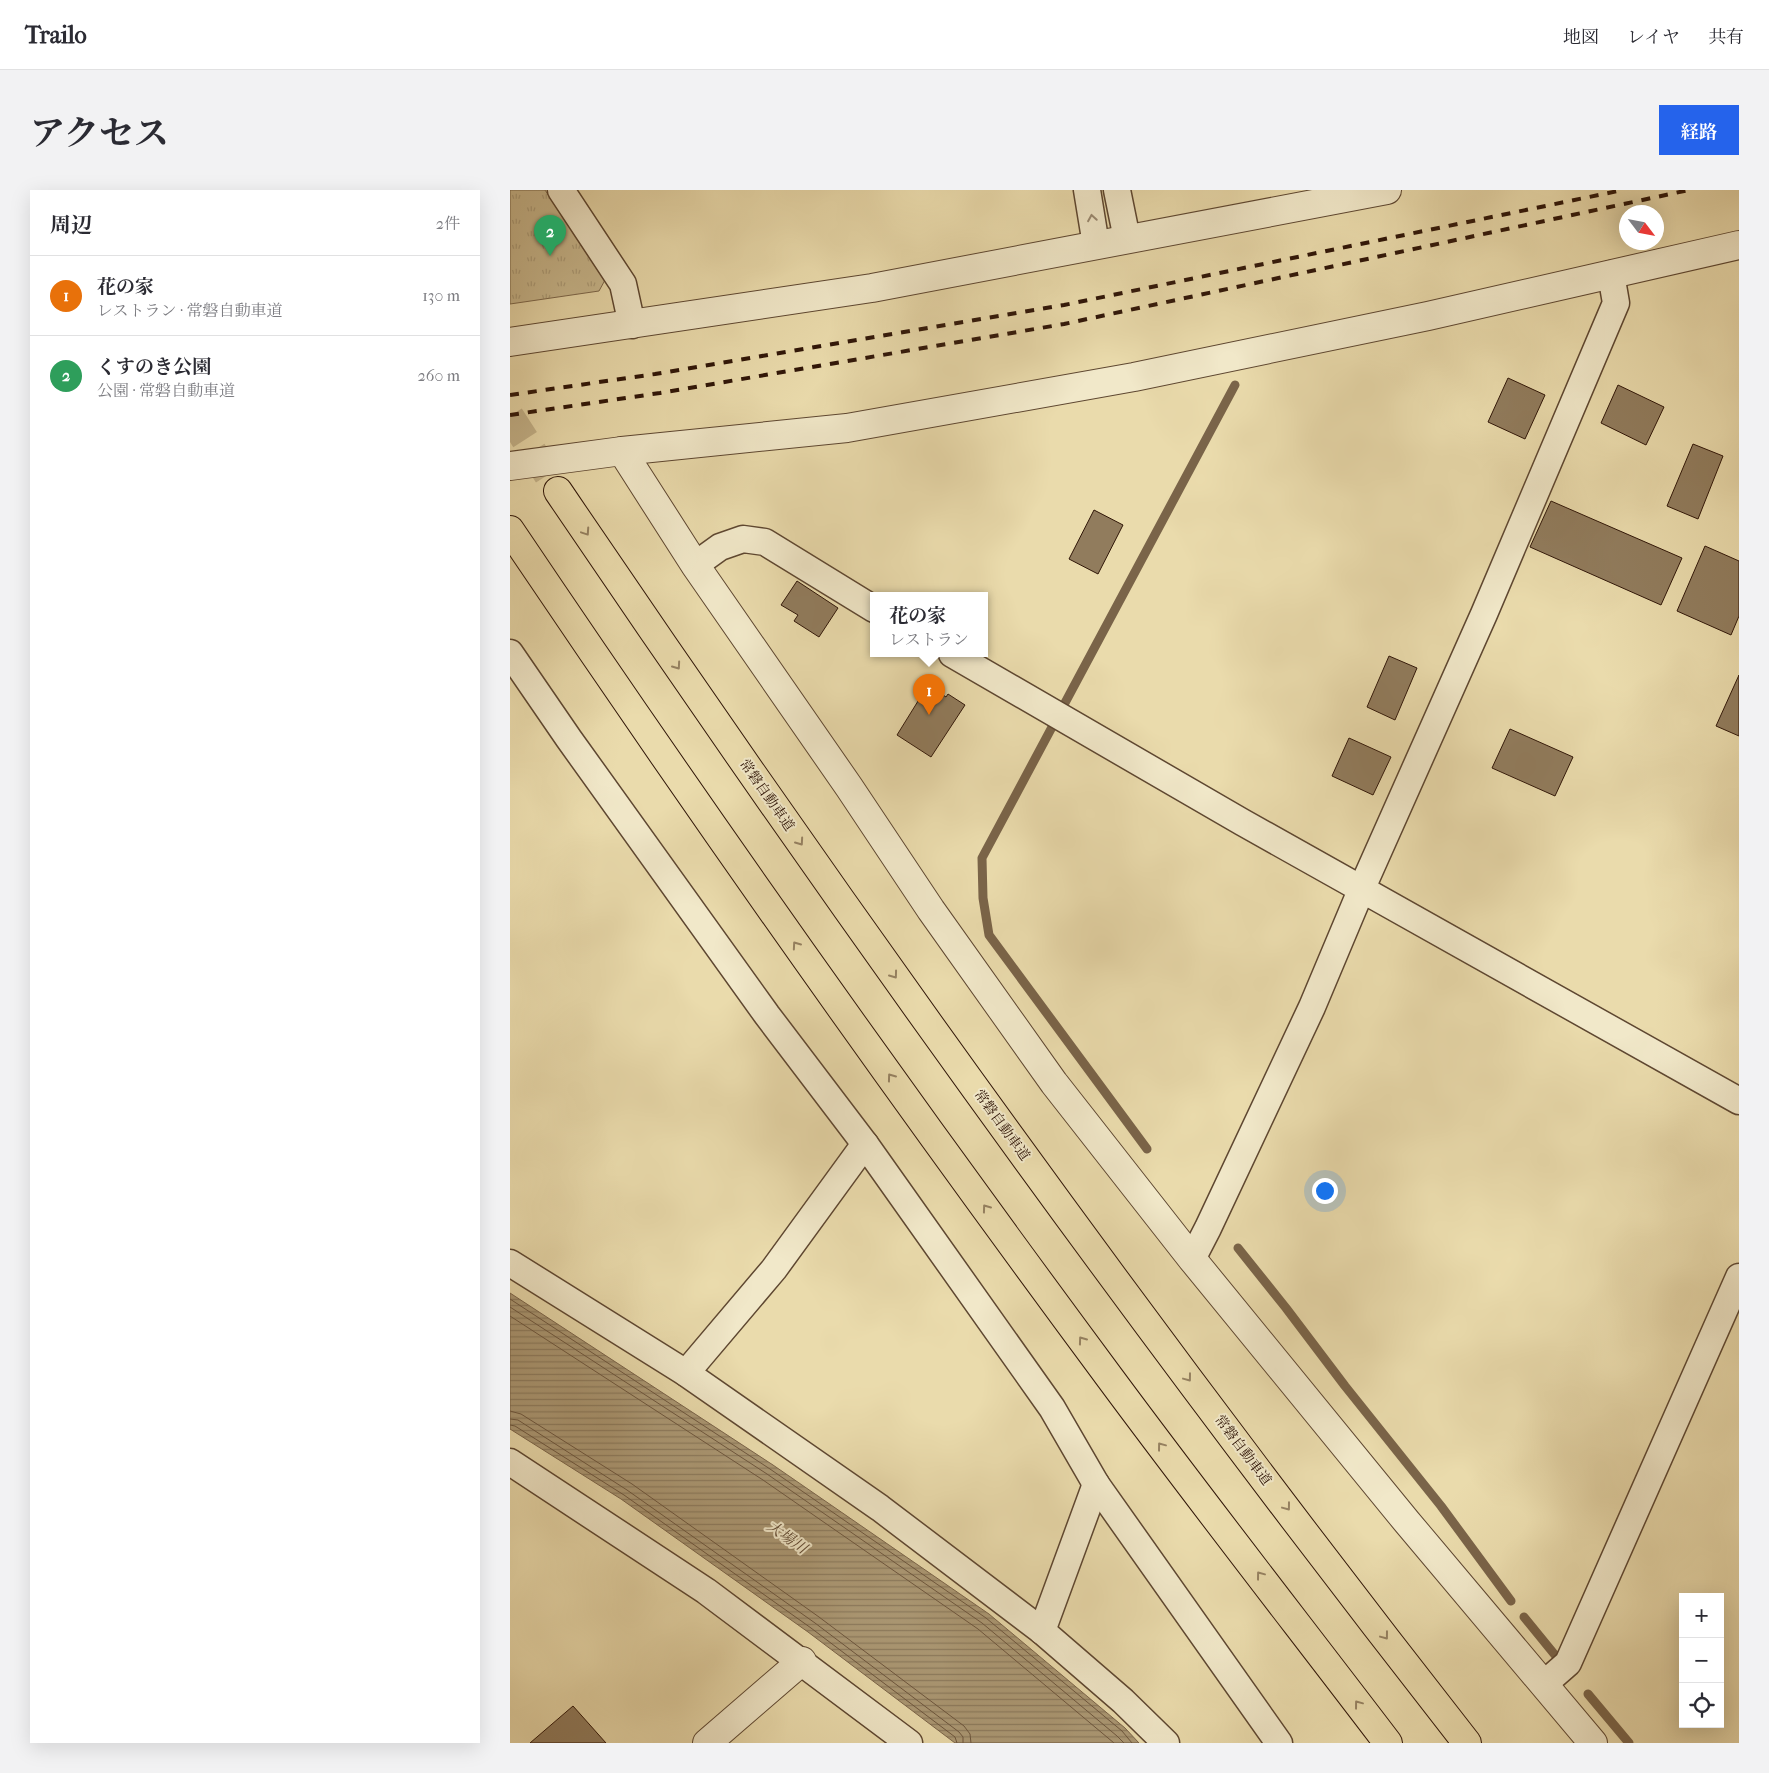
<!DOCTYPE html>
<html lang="ja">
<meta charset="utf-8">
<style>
:root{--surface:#fff;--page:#f2f2f3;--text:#2b2b33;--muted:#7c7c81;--line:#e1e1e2;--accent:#2563eb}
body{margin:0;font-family:"IM FELL French Canon","Noto Serif JP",serif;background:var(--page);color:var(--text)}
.controls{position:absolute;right:15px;bottom:15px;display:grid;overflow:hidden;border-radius:0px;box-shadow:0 5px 20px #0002}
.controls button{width:45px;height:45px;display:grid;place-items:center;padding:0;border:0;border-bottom:1px solid var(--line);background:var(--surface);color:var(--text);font:25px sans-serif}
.compass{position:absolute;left:1109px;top:15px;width:45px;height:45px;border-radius:50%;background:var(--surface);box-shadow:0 5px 20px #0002;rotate:122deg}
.you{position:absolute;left:814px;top:1000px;width:18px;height:18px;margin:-12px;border:4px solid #fff;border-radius:50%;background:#1a73e8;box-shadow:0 0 0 8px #1a73e833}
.badge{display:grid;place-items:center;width:32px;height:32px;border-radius:50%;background:var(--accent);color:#fff;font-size:16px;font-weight:700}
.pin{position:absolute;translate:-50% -41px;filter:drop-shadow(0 1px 2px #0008)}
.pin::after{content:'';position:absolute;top:26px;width:18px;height:15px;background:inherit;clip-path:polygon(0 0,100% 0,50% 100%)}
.popup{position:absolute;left:360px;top:402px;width:118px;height:65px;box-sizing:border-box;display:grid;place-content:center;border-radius:0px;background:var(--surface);filter:drop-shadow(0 1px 4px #0005);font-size:16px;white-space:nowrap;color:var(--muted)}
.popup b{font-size:19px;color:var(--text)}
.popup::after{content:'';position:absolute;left:50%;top:100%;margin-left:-10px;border:10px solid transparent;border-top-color:var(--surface)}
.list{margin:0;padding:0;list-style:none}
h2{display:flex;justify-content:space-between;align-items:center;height:65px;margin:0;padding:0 20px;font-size:21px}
h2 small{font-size:16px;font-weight:400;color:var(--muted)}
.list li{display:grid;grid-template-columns:32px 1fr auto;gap:15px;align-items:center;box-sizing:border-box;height:80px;padding:0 20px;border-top:1px solid var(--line)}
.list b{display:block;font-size:19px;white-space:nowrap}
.list p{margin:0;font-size:16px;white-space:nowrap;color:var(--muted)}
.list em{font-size:16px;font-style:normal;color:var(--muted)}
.icon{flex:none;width:28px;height:28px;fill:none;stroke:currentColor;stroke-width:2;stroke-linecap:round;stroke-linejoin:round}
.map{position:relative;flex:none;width:1229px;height:1553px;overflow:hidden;border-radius:0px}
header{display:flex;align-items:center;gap:30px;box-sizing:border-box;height:70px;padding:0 25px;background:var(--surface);border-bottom:1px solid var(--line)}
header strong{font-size:24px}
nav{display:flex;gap:28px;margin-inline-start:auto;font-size:18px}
.intro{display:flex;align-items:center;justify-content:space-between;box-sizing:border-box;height:120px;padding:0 30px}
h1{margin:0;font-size:35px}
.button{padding:12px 22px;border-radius:0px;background:var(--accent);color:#fff;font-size:18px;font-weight:700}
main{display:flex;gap:30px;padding:0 30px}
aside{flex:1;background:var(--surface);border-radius:0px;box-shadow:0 5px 20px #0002}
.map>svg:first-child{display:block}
.park{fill:url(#park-tufts);stroke:#7d684c}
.water{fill:url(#water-rules);stroke:#7a6449}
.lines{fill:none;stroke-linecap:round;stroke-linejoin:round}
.shore{stroke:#6e573e;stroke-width:1}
.stream{stroke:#7a6449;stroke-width:9}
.building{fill:#917c5d;stroke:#301608}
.motorway-tunnel{stroke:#c5b48b;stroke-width:28;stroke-dasharray:28 14;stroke-linecap:butt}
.minor-casing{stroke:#5e4731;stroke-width:29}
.tertiary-casing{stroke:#5e4731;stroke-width:30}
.motorway-casing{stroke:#301608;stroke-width:30}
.minor{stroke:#f1e8c9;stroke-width:26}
.tertiary{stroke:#f1e8c9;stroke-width:28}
.motorway{stroke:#eadbac;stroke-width:28}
.rail{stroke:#301608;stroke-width:4;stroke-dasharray:9 9;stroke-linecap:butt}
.oneway{stroke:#9a8a72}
.oneway2{stroke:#968262}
.labels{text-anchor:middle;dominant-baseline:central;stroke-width:4;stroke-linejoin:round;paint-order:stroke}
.street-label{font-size:14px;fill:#301608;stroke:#f1e8c9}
.water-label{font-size:15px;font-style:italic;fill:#614a33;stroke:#f1e8c9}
</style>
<header>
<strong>Trailo</strong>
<nav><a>地図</a><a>レイヤ</a><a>共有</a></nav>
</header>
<div class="intro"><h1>アクセス</h1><a class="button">経路</a></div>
<main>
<aside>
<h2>周辺<small>2件</small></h2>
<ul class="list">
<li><span class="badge" style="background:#e8710a">1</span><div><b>花の家</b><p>レストラン · 常磐自動車道</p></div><em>130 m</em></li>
<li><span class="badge" style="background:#2e9e5b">2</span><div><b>くすのき公園</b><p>公園 · 常磐自動車道</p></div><em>260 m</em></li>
</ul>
</aside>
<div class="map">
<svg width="1229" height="1553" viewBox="0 0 1229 1553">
<defs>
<pattern id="park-tufts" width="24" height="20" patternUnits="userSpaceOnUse" patternTransform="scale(1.25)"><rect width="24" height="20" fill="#caba90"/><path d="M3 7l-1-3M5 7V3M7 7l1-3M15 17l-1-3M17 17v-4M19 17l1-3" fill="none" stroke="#ae9f7b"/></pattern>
<pattern id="water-rules" width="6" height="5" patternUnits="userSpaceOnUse" patternTransform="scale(1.25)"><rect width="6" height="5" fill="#ab9874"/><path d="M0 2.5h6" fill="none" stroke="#8c7b5d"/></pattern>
</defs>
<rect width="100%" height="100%" fill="#eadbac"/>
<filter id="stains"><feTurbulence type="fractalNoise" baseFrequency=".004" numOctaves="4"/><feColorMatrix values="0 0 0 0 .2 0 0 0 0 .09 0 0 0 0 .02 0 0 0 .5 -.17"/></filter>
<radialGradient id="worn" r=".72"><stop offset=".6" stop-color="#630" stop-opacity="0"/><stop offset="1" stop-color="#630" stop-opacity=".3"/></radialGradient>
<polygon class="park" points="0,0 35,0 95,90 89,101 0,114"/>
<polygon class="water" points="0,1103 263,1275 479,1424 615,1538 629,1553 445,1553 298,1442 111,1309 0,1239"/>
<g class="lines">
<g class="shore">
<polyline points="0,1109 260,1279 476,1428 612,1541 622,1553"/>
<polyline points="0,1117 257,1284 472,1433 607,1546 614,1553"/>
<polyline points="0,1126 253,1290 468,1439 604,1553"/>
<polyline points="0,1221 11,1224 122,1294 309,1427 454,1536 460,1544 461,1553"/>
<polyline points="0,1229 8,1230 117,1300 305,1433 449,1542 453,1547 453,1553"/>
<polyline points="0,1235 5,1236 114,1305 301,1438 445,1547 447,1553"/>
</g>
<g class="stream">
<polyline points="637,959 479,745 473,708 472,668 725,195"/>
<polyline points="728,1058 776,1118 835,1196 931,1316 1001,1411"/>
<polyline points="1014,1427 1045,1465"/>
<polyline points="1078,1504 1119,1553"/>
</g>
</g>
<g class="building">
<polygon points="998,188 1035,205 1015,249 978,232"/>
<polygon points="1108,195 1154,217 1136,255 1091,233"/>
<polygon points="1183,254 1213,266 1188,329 1157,316"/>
<polygon points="1041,311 1172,368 1151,415 1020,357"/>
<polygon points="584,320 613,335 588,384 559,369"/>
<polygon points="1195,356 1229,371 1229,426 1221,445 1167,421"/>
<polygon points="287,391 328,418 309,447 284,431 288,425 271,415"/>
<polygon points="879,466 907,478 885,530 857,517"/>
<polygon points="1229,485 1229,546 1206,536"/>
<polygon points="418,495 436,507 438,504 455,515 421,567 387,545"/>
<polygon points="1000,539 1063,567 1045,606 982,578"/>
<polygon points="839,548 881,567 863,605 822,586"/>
<polygon points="63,1516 96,1553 20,1553"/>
</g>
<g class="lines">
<polyline class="motorway-tunnel" points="0,226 48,301"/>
<defs>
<g id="minor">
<polyline points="51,0 113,94 122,135"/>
<polyline points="577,0 586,55"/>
<polyline points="607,0 617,49"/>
<polyline points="185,375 210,357 233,349 255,352 364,419"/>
<polyline points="0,463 59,549 257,825 355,954 542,1218 586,1294 769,1553"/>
<polyline points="442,464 732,632 1229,911"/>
<polyline points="682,1069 698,1038 802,817 852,698 974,424 1106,113 1101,84"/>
<polyline points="0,1073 176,1183 370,1318 532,1441 613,1511 656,1553"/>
<polyline points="176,1183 264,1079 355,954"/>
<polyline points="0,1272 196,1401 399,1553"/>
<polyline points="532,1441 586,1294"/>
<polyline points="1034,1494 1058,1473 1229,1087"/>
</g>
<g id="tertiary">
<polyline points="0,152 362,98 877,0"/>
<polyline points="112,261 185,375 339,597 421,720 544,893 682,1069 897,1332 1083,1553"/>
<polyline points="0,276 112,261 337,238 624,187 918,126 1229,55"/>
<polyline points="197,1553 292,1471"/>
</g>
<g id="motorway">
<path d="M48,301c289,427 591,846 909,1252"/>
<path d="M0,340c193,287 394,570 600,848 91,123 185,243 278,365"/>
</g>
</defs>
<use href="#minor" class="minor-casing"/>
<use href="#tertiary" class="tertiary-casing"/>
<use href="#motorway" class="motorway-casing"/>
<use href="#minor" class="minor"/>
<use href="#tertiary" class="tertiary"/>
<use href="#motorway" class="motorway"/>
<g class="rail">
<polyline points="0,205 145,184 554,115 1113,0"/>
<polyline points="0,225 150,203 554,134 1179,0"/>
</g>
</g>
<defs><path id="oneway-chevron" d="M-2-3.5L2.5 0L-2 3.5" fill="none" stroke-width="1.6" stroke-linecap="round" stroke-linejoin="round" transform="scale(1.25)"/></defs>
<use class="oneway" href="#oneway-chevron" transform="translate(582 28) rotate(-99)"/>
<g class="oneway2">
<use href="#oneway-chevron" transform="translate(76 342) rotate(56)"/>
<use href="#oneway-chevron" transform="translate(167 476) rotate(55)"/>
<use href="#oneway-chevron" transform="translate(290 652) rotate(55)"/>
<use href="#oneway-chevron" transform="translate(286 755) rotate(-125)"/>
<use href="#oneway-chevron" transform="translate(384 785) rotate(54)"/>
<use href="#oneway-chevron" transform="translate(381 887) rotate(-126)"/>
<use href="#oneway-chevron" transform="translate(476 1018) rotate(-126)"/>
<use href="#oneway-chevron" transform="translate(572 1150) rotate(-126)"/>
<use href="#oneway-chevron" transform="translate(678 1188) rotate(53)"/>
<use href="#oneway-chevron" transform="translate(651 1256) rotate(-127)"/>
<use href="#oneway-chevron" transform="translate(777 1317) rotate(53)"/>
<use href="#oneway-chevron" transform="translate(750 1385) rotate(-127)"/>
<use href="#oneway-chevron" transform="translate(875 1446) rotate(53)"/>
<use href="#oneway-chevron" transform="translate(848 1514) rotate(-127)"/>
</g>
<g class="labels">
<g class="street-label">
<text transform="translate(257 605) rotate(55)">常磐自動車道</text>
<text transform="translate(492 935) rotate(54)">常磐自動車道</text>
<text transform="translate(733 1260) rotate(53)">常磐自動車道</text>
</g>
<g class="water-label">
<text transform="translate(277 1347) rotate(35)">大場川</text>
</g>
</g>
<rect width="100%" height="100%" filter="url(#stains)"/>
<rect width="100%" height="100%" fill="url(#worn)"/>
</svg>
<div class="controls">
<button>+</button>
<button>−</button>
<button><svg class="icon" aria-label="locate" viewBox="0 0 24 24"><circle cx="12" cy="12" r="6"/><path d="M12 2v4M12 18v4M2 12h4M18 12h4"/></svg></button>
</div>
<svg class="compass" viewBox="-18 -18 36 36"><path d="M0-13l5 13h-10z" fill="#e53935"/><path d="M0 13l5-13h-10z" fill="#7c7c81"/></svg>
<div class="you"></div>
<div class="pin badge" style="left:419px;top:525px;background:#e8710a">1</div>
<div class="popup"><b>花の家</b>レストラン</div>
<div class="pin badge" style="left:40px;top:66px;background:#2e9e5b">2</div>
</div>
</main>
